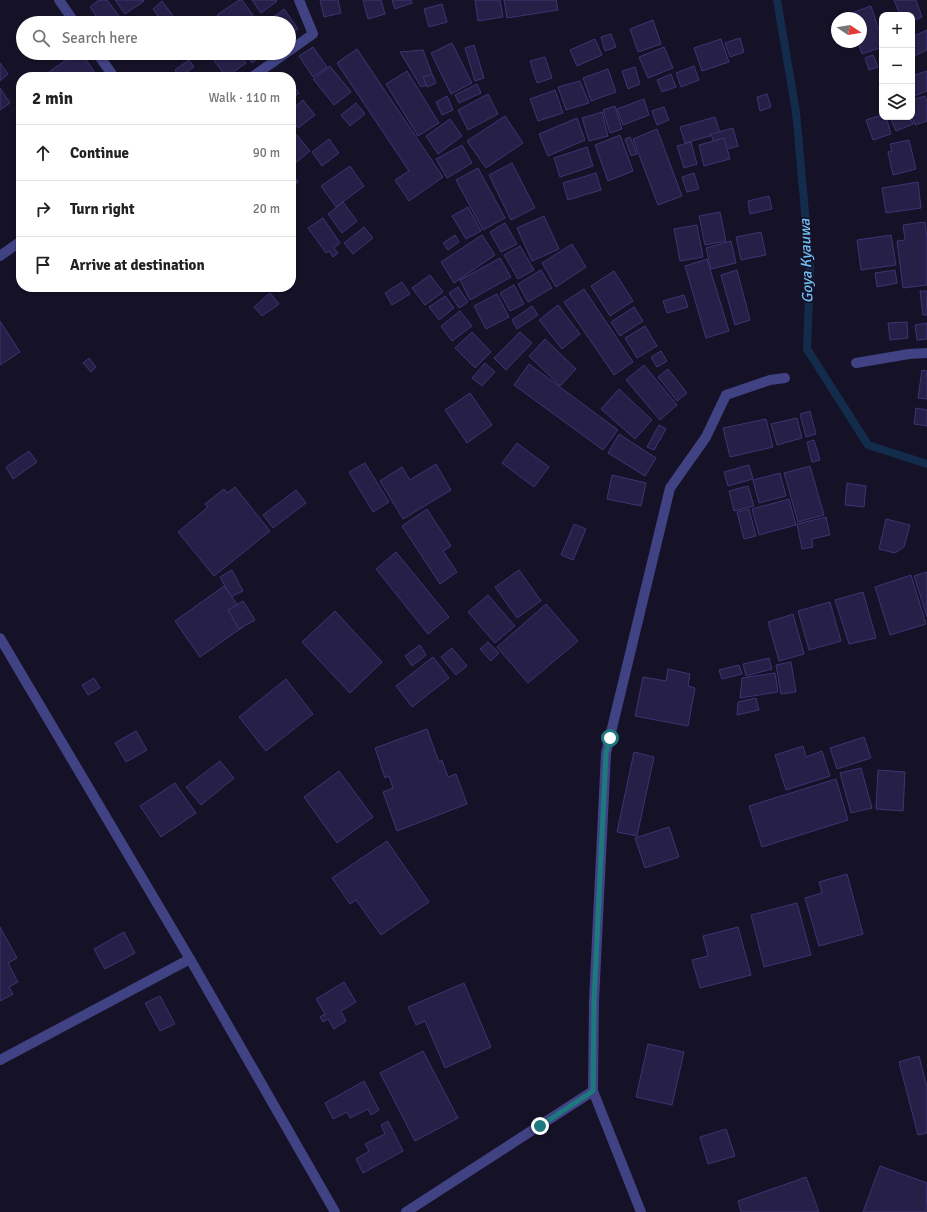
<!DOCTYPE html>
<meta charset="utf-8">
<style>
:root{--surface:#fff;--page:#f2f2f2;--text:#222;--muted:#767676;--line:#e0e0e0}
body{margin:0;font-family:Signika,sans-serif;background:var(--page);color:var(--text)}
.controls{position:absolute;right:12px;top:12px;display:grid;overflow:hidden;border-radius:8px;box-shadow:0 1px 3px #0004}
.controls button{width:36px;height:36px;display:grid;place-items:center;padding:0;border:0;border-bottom:1px solid var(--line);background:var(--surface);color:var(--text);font:20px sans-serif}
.compass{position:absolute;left:831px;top:12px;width:36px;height:36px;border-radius:50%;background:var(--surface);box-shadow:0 1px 3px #0004;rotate:102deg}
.stop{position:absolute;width:12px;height:12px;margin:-9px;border:3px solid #1d797d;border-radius:50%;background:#fff}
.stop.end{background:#1d797d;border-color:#fff;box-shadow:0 1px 4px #0008}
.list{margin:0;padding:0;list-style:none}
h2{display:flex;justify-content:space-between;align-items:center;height:52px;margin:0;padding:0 16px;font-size:17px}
h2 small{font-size:13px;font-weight:400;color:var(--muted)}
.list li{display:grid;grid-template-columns:26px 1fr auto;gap:12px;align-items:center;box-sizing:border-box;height:56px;padding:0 16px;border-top:1px solid var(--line)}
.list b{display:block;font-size:15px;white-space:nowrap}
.list em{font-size:13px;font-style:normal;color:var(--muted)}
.icon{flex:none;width:22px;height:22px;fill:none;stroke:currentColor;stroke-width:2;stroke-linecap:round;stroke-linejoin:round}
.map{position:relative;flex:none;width:927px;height:1212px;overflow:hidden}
.search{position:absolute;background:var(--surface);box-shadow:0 1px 3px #0004;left:16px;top:16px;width:280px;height:44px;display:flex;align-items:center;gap:10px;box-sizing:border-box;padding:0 14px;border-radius:22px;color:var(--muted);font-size:15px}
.panel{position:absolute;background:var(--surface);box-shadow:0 1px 3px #0004;left:16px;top:72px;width:280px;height:220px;border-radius:16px}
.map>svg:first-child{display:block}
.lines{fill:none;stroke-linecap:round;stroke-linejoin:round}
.stream{stroke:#132c4b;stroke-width:8}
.building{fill:#262048;stroke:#3d3472}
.minor{stroke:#414283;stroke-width:10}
.route{stroke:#1d797d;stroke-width:5}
.labels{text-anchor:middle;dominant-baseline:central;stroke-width:3.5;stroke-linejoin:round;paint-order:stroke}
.water-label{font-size:15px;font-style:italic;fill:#72bff4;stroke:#151228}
</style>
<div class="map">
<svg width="927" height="1212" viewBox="0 0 927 1212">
<rect width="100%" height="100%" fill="#151228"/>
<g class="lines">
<polyline class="stream" points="777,0 796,112 810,267 807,349 868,445 927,464"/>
</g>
<g class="building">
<polygon points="99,0 107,0 124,23 101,23 90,7"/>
<polygon points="115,0 143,0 144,1 125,14"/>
<polygon points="239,0 242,0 257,21 254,23 223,23 217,15"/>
<polygon points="252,0 276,0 277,1 261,13"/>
<polygon points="320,0 338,0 341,13 324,17"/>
<polygon points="363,0 381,0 385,14 368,19"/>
<polygon points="392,0 411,0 412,3 395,9"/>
<polygon points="475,0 500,0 503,17 478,21"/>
<polygon points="504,0 556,0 558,10 507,18"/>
<polygon points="894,0 916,0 922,17 912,21 912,15 900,15"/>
<polygon points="162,1 173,16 163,23 153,9"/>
<polygon points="442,4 447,22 429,27 424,9"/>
<polygon points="871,6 882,40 882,47 862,54 858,42 861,42 861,18 851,18 849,14"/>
<polygon points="284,9 298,29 289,36 289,23 267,23 267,22"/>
<polygon points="653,20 661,44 638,52 630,29"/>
<polygon points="927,30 927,50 912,57 912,37"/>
<polygon points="611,34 616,47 605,51 601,37"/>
<polygon points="740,38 744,52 730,57 725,43"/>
<polygon points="595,39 602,55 577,66 570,50"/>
<polygon points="721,39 729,62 702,71 694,48"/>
<polygon points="452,43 472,83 451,94 431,53"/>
<polygon points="474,45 484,78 475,81 465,48"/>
<polygon points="313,47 327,67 313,77 299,56"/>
<polygon points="664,47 673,68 648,78 639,57"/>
<polygon points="357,49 443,177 409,201 395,180 409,171 337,63"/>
<polygon points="423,50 435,82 421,87 400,52"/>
<polygon points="76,53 81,53 98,77 42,77"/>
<polygon points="221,53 239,53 246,63 226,77 213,59"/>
<polygon points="244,53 266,53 252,63"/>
<polygon points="873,55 878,67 869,70 865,58"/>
<polygon points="545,57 552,78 537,83 530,61"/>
<polygon points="189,60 194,67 179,77 175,70"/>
<polygon points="0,63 8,74 0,81"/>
<polygon points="330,66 351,92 334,105 313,79"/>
<polygon points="694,66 699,80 681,87 676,73"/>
<polygon points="635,67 640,84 628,89 622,71"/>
<polygon points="608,69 616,92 591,101 583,78"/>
<polygon points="407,71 439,123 418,136 386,84"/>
<polygon points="927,71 927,91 914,96 912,92 912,76"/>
<polygon points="432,74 436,83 427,87 423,77"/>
<polygon points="671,74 676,87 662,92 657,80"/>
<polygon points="580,81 589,103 566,110 558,87"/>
<polygon points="291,83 299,93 291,99"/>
<polygon points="477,84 481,93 459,103 455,95"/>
<polygon points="0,88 10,103 0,110"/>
<polygon points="555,90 563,113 538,121 530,99"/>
<polygon points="488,94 498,114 468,130 458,110"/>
<polygon points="767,94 771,107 760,111 757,97"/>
<polygon points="447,96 453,110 442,115 436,102"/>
<polygon points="925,96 927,102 927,121 915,125 912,116 912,100"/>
<polygon points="644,99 649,115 623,125 617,109"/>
<polygon points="303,100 315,115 298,128 291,119 291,110"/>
<polygon points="356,103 365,114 350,126 341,115"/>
<polygon points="615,106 622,129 610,133 603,110"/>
<polygon points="664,107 669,120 657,125 652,111"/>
<polygon points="602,112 608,136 589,141 582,118"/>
<polygon points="882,115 882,117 886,117 891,134 873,140 866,120"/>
<polygon points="505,116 523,143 486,168 467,141"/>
<polygon points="715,117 720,133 685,143 680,127"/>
<polygon points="890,117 910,117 913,124 896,131"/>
<polygon points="577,118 585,140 548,156 539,134"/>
<polygon points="450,119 462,136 438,154 426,136"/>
<polygon points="291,128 310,151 293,165 291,162"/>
<polygon points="733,128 738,146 717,152 711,134"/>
<polygon points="657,129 682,196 658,205 633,139"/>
<polygon points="620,135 633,171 608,181 595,145"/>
<polygon points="630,137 637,154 631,156 625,139"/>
<polygon points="724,138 730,159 704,166 699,145"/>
<polygon points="329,139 339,153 322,166 312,152"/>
<polygon points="909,140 916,169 893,175 888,152 892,151 890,144"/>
<polygon points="691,142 697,164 684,168 677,146"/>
<polygon points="462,145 472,163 447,178 436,159"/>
<polygon points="587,147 593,166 560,177 554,158"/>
<polygon points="512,163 535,208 511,220 489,175"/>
<polygon points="350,166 364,186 336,207 321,186"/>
<polygon points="478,168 505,218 483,230 456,180"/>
<polygon points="291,172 298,182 291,187"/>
<polygon points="596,173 601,190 568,200 563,183"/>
<polygon points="694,173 699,189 687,192 682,177"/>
<polygon points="918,182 921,208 886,213 882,188"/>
<polygon points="769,196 772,209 750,214 748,201"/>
<polygon points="343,202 357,221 342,233 328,214"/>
<polygon points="468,207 481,231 466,239 452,216"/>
<polygon points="720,212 726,241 705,245 699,216"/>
<polygon points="544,216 559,249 532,261 517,228"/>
<polygon points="323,218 340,243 334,248 338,253 333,257 329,251 326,253 308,228"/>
<polygon points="925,222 927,238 927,285 903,288 897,241 905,240 903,225"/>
<polygon points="505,223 517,244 501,252 490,232"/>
<polygon points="697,225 703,257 680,261 674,229"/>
<polygon points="364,227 373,238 353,254 344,243"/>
<polygon points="761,232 766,255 741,260 736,237"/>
<polygon points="455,235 459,242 448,250 443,243"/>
<polygon points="482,235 495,255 454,283 441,262"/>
<polygon points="891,235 896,265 861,270 857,240"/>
<polygon points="731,241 736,263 711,269 706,248"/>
<polygon points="572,244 586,267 556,287 542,263"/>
<polygon points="520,246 534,270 518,279 504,255"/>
<polygon points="500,258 511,277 470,300 460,280"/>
<polygon points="707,259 729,331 706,338 685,266"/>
<polygon points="541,270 552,288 528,302 518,284"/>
<polygon points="737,270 750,320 735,325 721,275"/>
<polygon points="895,270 897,283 877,287 875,273"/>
<polygon points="614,271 633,301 610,316 591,286"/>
<polygon points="430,275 443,292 425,305 412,288"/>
<polygon points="402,282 410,294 392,305 385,293"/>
<polygon points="514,285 524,304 510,311 500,293"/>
<polygon points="458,287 468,302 459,308 449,293"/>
<polygon points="584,289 633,362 614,375 564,302"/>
<polygon points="920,291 927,291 927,315 923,315"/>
<polygon points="270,293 279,304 262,316 254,307"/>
<polygon points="497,294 509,317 486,329 474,306"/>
<polygon points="684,295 688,307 667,313 663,301"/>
<polygon points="445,296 454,308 439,320 429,307"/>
<polygon points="558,305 580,334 562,349 539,320"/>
<polygon points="532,306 538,315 517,329 512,320"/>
<polygon points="634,307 643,321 620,336 611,322"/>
<polygon points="460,311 472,326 452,341 441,326"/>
<polygon points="0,321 20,352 0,365"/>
<polygon points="907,322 908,338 890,340 888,323"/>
<polygon points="927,323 927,339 917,340 915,325"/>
<polygon points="645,326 657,346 637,358 625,338"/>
<polygon points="472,332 491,352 475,368 455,348"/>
<polygon points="520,332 532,343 506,370 494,358"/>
<polygon points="545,339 576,369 560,386 529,356"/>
<polygon points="661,351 667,361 657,367 651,357"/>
<polygon points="89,358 96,367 91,372 83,363"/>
<polygon points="485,363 495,372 482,386 472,378"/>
<polygon points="529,364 618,430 603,450 514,385"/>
<polygon points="644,365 677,405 660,420 626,380"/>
<polygon points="668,369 687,393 677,401 658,377"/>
<polygon points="922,370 927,371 927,399 918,398"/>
<polygon points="619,389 652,420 635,439 601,409"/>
<polygon points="470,393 492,425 467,443 445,410"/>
<polygon points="916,408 927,410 927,426 914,424"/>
<polygon points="810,411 816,434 806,437 800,414"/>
<polygon points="797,418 802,438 777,445 771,424"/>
<polygon points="766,419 773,447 730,457 723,428"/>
<polygon points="659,425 666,429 654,450 647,447"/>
<polygon points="619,434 656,458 645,476 608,453"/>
<polygon points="814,440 820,460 812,462 807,442"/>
<polygon points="517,443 549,467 534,487 502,463"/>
<polygon points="29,451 37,462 13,479 6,467"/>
<polygon points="365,463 389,502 373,512 349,472"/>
<polygon points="436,464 451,490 403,519 380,481 402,467 410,480"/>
<polygon points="749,465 753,479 728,486 724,472"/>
<polygon points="810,466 824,515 798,522 784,473"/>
<polygon points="780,473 786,496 759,503 753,480"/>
<polygon points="612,475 646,483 641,506 607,499"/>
<polygon points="847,483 866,486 864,507 845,505"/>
<polygon points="748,486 754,506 734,511 729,491"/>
<polygon points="235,487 270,531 214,576 178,532 208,507 205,504 224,489 227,493"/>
<polygon points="296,490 306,503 273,528 263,515"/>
<polygon points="789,499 796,525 759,535 752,509"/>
<polygon points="427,509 451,546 443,551 457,572 440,584 402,526"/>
<polygon points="749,509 756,536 744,539 737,512"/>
<polygon points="826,517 830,535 812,539 813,547 802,549 797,524"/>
<polygon points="886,519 910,525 904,547 895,553 879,549"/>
<polygon points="574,524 586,529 573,560 561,555"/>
<polygon points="396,552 449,617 428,634 376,569"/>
<polygon points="232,570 243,591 231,597 220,577"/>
<polygon points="519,570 541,601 517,618 495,587"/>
<polygon points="927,572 927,617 914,576"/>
<polygon points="911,575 926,624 890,635 875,587"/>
<polygon points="224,586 250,622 200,657 175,621"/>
<polygon points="863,592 876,638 849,644 835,600"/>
<polygon points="488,595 515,626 495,643 468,612"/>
<polygon points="243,601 255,620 239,629 228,610"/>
<polygon points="830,602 841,641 809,650 798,611"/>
<polygon points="546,604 578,641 528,683 497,647"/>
<polygon points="335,611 382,662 350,693 302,642"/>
<polygon points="793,614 804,654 779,661 768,622"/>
<polygon points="488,642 499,653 491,661 480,649"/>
<polygon points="420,645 426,655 412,666 405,656"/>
<polygon points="452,648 467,666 456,675 441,657"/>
<polygon points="433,657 449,678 412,707 396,686"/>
<polygon points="769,658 772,669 746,676 743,664"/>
<polygon points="791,662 796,692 781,694 776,665"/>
<polygon points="739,665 742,674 722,679 719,670"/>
<polygon points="668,669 690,674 688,686 695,688 688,726 635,716 643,677 666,681"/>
<polygon points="775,673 778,692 740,698 742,678"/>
<polygon points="94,678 100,688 88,695 82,685"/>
<polygon points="286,679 313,714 266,751 239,717"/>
<polygon points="756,698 759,710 737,715 738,702"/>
<polygon points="427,729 439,762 442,760 448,777 456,774 467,804 397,831 383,792 393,788 389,776 385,778 375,748"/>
<polygon points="136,731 147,750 126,762 115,743"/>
<polygon points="864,737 871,758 837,769 830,748"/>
<polygon points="803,746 806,757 822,751 830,776 786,790 775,755"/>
<polygon points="634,752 654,757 637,836 617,832"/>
<polygon points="220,761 234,778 201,805 186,787"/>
<polygon points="861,768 872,808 851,813 840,773"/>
<polygon points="878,770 905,772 903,811 876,809"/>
<polygon points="339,771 373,817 337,843 304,797"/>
<polygon points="836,779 848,820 762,847 749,806"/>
<polygon points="175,783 196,813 161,837 140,806"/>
<polygon points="669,827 679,857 645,868 635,838"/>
<polygon points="387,841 429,902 381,935 356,900 350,904 332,878"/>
<polygon points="847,874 863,934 819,946 805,898 822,893 819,882"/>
<polygon points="797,903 811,955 764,967 751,915"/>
<polygon points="0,927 17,958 8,963 18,982 9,987 13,994 0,1001"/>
<polygon points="738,927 751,975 700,988 692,960 708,956 703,936"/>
<polygon points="124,932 135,953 105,969 94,949"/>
<polygon points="344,982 356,1002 341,1011 346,1021 334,1029 328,1019 323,1022 320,1017 325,1014 316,999"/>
<polygon points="464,983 491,1047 445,1068 425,1021 416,1025 408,1007"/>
<polygon points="160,996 175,1024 160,1031 145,1003"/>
<polygon points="648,1044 684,1052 672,1105 636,1097"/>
<polygon points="423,1051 458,1118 415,1141 380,1073"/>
<polygon points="919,1056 927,1087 927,1133 918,1135 899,1062"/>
<polygon points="364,1081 379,1110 371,1115 368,1109 350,1118 347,1112 333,1119 325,1103"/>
<polygon points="388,1121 403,1151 363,1173 356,1159 369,1151 365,1144 385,1134 381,1125"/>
<polygon points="726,1129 735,1156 708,1164 700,1137"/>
<polygon points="880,1166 927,1183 926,1212 863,1212"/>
<polygon points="806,1177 819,1212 741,1212 738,1201"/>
</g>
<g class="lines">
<g class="minor">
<polyline points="59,0 75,23"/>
<polyline points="289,51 313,34 299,0"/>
<polyline points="97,53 114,77"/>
<polyline points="252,77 286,53"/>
<polyline points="0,256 21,241"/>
<polyline points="856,363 909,354 927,353"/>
<polyline points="0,638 190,959 335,1212"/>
<polyline points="0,1060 190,959"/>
<polyline points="406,1212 593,1091"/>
<polyline points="641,1212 593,1091 594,1001 606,753 670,488 706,437 726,395 770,380 785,378"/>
</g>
</g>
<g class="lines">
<polyline class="route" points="540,1126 593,1091 594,1001 606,753 610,738"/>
</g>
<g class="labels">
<g class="water-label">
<text transform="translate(806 261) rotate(-92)">Goya Kyauwa</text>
</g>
</g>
</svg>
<div class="controls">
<button>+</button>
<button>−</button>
<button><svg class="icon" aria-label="layers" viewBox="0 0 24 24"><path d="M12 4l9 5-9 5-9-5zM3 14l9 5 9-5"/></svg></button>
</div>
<svg class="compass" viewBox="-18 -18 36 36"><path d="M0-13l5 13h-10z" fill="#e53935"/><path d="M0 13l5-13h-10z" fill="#767676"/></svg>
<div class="stop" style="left:610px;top:738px"></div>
<div class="stop end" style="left:540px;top:1126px"></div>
<div class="search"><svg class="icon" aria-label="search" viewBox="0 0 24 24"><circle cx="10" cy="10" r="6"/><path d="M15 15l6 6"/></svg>Search here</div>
<section class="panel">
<h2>2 min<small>Walk · 110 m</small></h2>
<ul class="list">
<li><svg class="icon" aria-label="ahead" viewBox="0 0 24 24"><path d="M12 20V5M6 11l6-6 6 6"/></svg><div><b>Continue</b></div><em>90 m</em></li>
<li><svg class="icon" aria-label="right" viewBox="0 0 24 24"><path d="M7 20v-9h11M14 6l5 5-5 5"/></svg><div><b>Turn right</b></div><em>20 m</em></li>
<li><svg class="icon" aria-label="arrive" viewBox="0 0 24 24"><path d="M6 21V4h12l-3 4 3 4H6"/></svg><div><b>Arrive at destination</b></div></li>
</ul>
</section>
</div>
